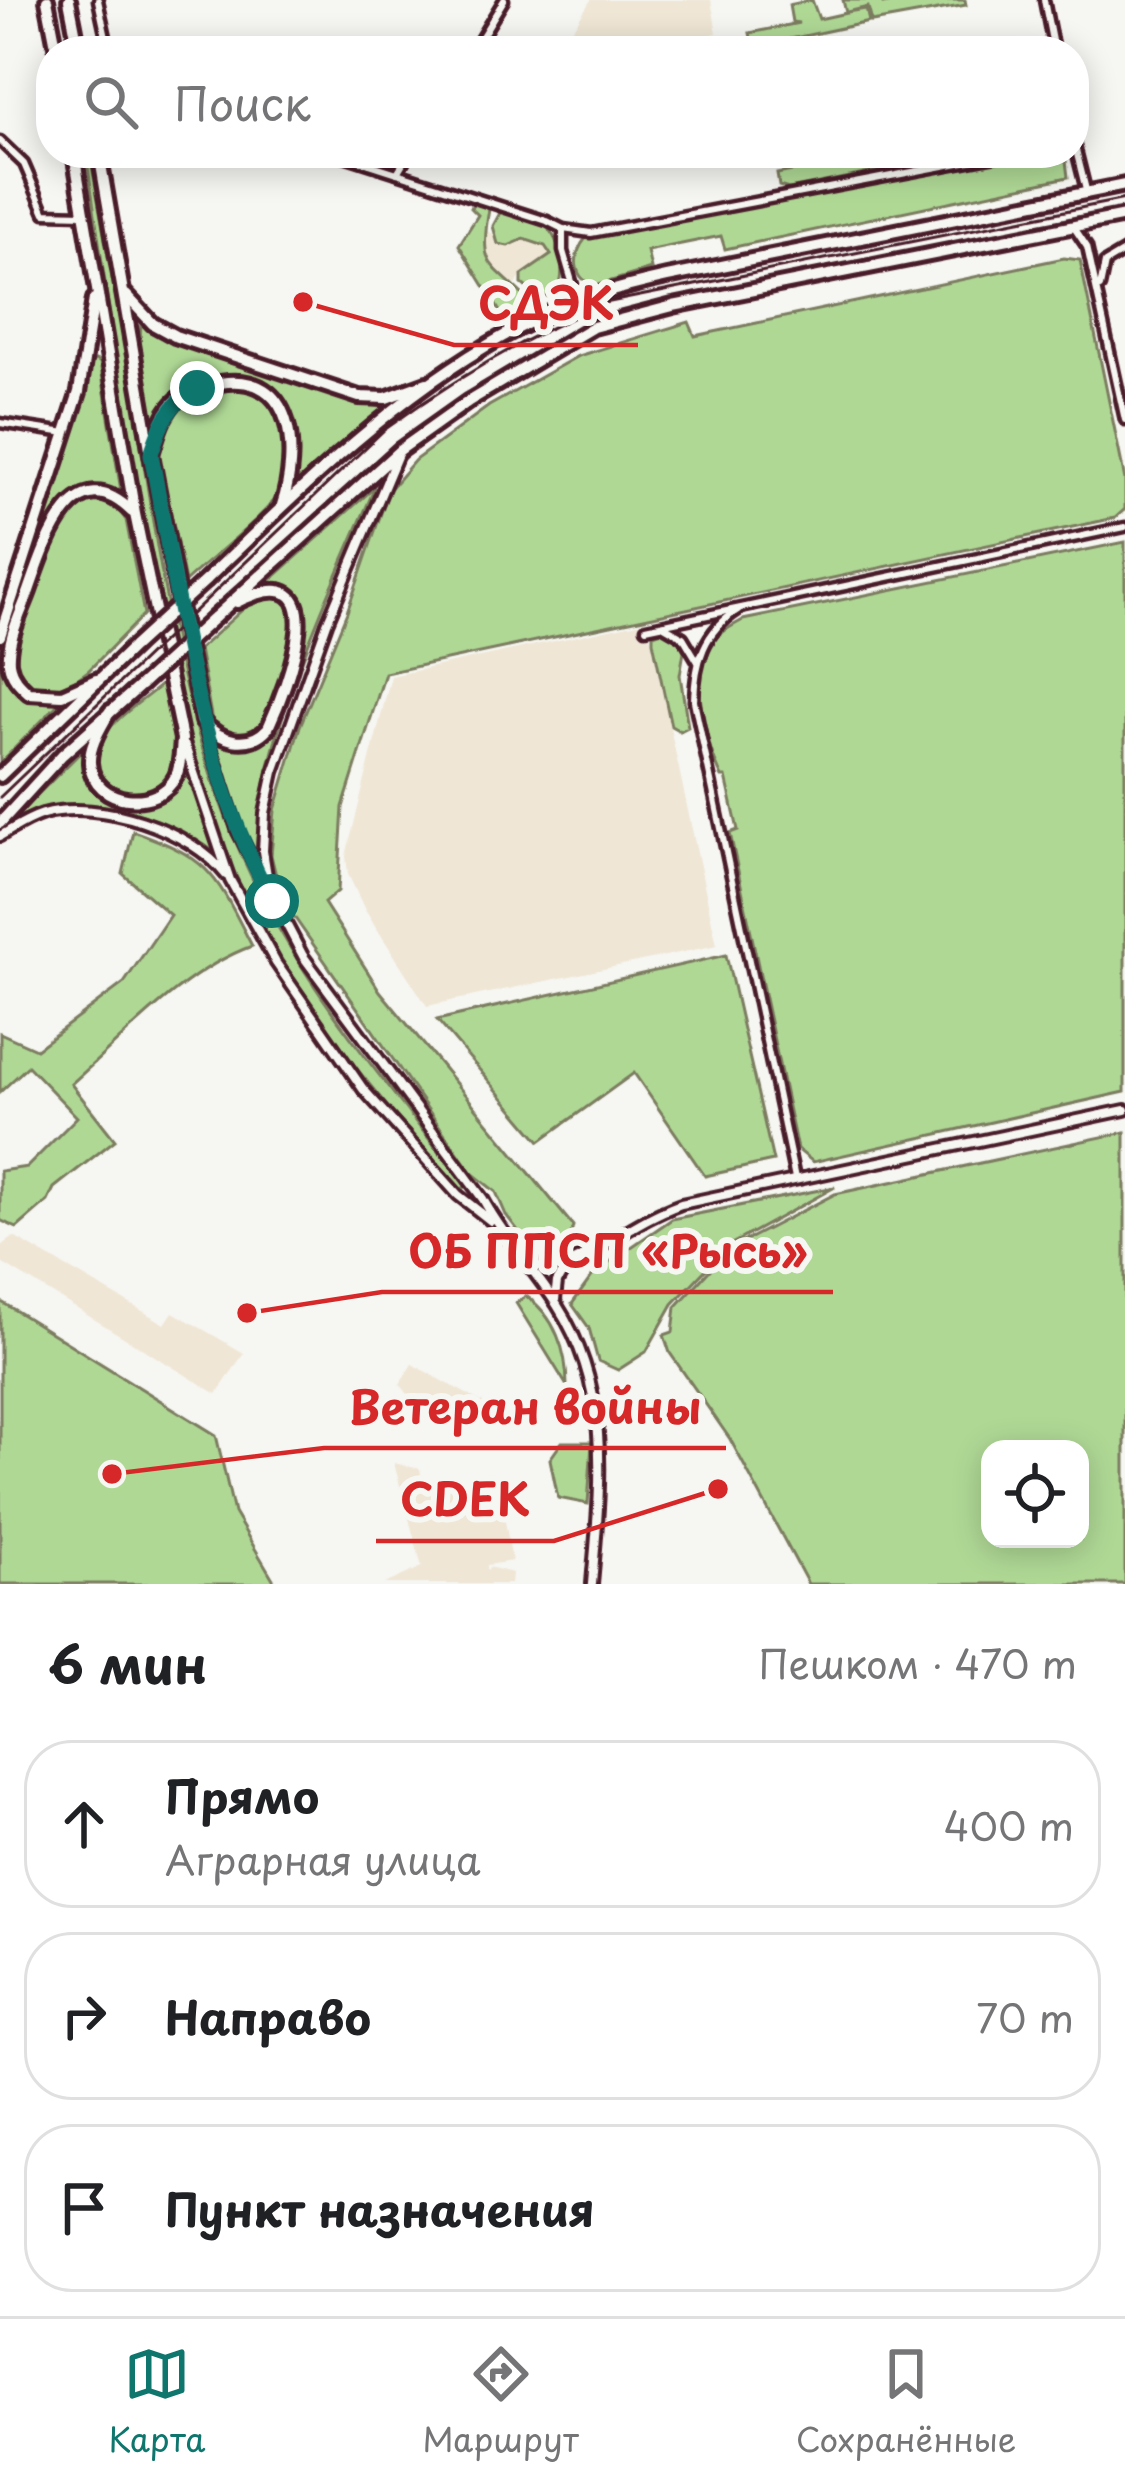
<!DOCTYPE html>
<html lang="ru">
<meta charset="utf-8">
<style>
:root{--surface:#fff;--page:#f2f2f2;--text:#202124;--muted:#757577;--line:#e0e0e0;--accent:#0f766e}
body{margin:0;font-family:"Playpen Sans",sans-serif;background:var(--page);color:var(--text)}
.controls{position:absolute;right:36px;bottom:36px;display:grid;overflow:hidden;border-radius:24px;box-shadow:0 6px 30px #0003}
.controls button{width:108px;height:108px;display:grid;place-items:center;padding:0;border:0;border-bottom:3px solid var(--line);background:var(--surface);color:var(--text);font:60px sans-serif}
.stop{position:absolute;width:36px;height:36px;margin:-27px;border:9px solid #0f766e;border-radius:50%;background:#fff}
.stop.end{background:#0f766e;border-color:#fff;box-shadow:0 3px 12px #0008}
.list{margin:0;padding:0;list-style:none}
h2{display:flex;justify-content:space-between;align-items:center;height:156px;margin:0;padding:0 48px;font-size:51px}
h2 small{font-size:39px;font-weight:400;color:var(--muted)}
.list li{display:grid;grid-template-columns:78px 1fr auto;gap:36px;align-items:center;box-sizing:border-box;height:168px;margin:0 24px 24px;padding:0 24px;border:3px solid var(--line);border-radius:48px}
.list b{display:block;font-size:45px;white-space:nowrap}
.list p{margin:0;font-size:39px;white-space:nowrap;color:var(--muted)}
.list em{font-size:39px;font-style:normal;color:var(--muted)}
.icon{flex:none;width:66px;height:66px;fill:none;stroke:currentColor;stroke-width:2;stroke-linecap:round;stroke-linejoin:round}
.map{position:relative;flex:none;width:1125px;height:1584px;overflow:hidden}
.search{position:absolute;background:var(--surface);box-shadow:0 6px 30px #0003;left:36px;right:36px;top:36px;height:132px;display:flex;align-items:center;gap:30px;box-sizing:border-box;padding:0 42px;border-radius:48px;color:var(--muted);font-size:45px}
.sheet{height:732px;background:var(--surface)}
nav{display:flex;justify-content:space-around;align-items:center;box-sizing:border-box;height:168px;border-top:3px solid var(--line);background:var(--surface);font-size:33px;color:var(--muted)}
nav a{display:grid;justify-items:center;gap:6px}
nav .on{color:var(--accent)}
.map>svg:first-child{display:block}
.built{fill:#efe6d5}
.green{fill:#afd895;stroke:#7c7c60;stroke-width:3;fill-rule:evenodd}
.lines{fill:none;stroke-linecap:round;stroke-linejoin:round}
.minor-casing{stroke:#4a1f2b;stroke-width:15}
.tertiary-casing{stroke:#4a1f2b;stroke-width:16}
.primary-casing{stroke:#4a1f2b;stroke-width:20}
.minor{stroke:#f6f6f2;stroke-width:6}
.tertiary{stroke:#f6f6f2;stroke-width:8}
.primary{stroke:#f6f6f2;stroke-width:10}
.tram{stroke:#4a1f2b;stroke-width:3}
.primary-bridge-casing{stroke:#4a1f2b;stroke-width:20;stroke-linecap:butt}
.primary-bridge{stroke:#f6f6f2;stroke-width:10}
.route{stroke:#0f766e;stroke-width:15}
.leader{fill:none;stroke:#d62828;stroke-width:4.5}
.callout-dot{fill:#d62828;stroke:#f6f6f2;stroke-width:4.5}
.callout-label{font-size:45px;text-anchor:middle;font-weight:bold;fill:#d62828;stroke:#f6f6f2;stroke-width:12;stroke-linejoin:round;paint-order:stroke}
</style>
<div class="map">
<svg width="1125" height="1584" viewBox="0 0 1125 1584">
<rect width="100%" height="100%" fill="#f6f6f2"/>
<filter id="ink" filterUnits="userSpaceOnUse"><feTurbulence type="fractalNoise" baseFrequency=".00833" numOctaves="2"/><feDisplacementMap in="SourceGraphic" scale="24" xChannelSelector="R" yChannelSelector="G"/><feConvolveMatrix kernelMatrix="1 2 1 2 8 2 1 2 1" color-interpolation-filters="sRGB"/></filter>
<g filter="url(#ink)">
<g class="built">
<polygon points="591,0 711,0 717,33 633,51 575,51 563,44"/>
<polygon points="485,230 492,233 502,246 524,239 545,247 550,256 522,274 516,285 497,275 485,252"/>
<polygon points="647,621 717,945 427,1006 365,910 348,874 346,856 391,676"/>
<polygon points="14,1237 165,1324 173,1312 244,1353 217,1394 0,1262 0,1247"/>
<polygon points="412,1364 492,1408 483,1422 438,1412 412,1399 400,1384"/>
<polygon points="394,1463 420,1469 424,1489 498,1481 512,1561 487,1565 487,1571 489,1567 512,1573 511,1584 385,1584 422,1567"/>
</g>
<g class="green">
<polygon points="812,0 819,19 846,13 843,0 882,0 883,4 903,0 965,0 966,5 872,22 868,7 847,12 866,9 869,22 753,47 750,33 799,23 792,22 789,5"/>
<path d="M86,153h4c14,87 32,173 46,260 24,156 47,324 117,467 55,113 137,208 213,306l-7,5c-80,-93 -164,-189 -217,-302 -37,-80 -57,-165 -76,-252 -35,-160 -56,-322 -80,-484z"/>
<polygon points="881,153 952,153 950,157 789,189 779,186 777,174"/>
<path d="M1038,153h27l3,24 -343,72 -4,-13 -74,15 4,18 -56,17c-23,-8 -23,-31 -9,-48z"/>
<path d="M474,201l15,8c-11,62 3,53 40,92l-18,13 -9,1 -43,-70 19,-30 -7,-7z"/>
<path d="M501,211c12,2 28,6 39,11 22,13 27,53 16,73l-18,2 -16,-13v-9l29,-20 -6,-9 -21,-7 -16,7 -10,-2 -5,-18z"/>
<polygon points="1064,258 1080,260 1125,480 1125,509 1115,518 385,673 343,807 338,891 324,903 380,991 573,1226 568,1248 550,1260 539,1258 506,1215 496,1192 472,1173 290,911 279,888 271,855 275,810 300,726 347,612 389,490 415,460 489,406 578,356 689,322 695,336"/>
<path d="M141,318l7,12 23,12 162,54 52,12 -92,80c36,-122 -111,-146 -138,-58l-15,-84z"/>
<path d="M95,360l5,2 22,135c-70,-42 -103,112 -117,156 1,32 21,55 55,49l-60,61v-113l90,-287z"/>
<path d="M233,386c22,2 42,12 50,34 6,14 8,50 2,64 -11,26 -77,76 -100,98l-28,-135 24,-41z"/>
<path d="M375,487c-47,110 -119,257 -119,377l-45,-125 33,8 24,-10c12,-29 53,-113 32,-138 -9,-10 -24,-11 -36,-13z"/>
<path d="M98,497l13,3 15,20 18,94 -56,57 -29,21c-29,-2 -45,-8 -46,-41 12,-42 35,-147 85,-154z"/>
<path d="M1125,542v550l-312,70 -16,-13 -67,-316 8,-3 -12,-53h-4c-17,-35 -34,-100 -10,-134 8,-11 20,-17 31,-23z"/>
<path d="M279,596c2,2 12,11 13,14 13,31 -21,97 -37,124 -15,3 -35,3 -43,-13l-13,-72 52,-47z"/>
<polygon points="665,630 677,636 684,651 680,675 688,727 680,731 671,726 653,641 653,634"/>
<path d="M162,684c4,20 12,43 13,64 2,69 -103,59 -74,-6 9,-22 43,-42 61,-58z"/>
<path d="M91,742c-1,12 -6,27 -1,38 12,25 57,33 77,13 7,-8 12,-25 17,-35l34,97c-59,-47 -137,-63 -205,-36z"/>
<path d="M133,831c79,28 82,43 119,115 -69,25 -126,90 -181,138l44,56 -61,48 -6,13 -31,27 -17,-8v-49l27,-4 50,-50 -49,-51 -28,26v-59l36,16 88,-66 46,-68 -47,-41z"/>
<polygon points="726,955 773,1161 705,1176 634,1073 540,1141 437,1020"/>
<path d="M1125,1132v452h-317l-78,-145 -60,-86 -6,-18 9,-3 3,-25 53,-58 106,-55zM990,1449h90v90h-90z"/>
<polygon points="835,1187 728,1246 673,1304 646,1352 618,1370 598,1361 589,1328 572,1304 595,1272 672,1219"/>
<path d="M526,1296c29,20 41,55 41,90l-51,-83z"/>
<polygon points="0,1301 216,1435 234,1513 276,1584 0,1584"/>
<polygon points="562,1442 592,1442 588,1504 558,1498 550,1459"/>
</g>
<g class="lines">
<defs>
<g id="minor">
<polyline points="98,0 109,51"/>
<polyline points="1044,0 1054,51"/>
<polyline points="473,51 504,0"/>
<polyline points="0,141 24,164 45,213 84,214"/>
<polyline points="1074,142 1086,190"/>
<polyline points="335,153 547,221 563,229 591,233 1012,153"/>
<polyline points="397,173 409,153"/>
<polyline points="1073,226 1087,247 1125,420"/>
<polyline points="563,229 563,251 578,302"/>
<polyline points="1100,287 1105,263 1125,251"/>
<polyline points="0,423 66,433"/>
<path d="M738,610c-34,21 -43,52 -44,91l101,477"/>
<polyline points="664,626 683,637 698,662"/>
<polyline points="646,628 1125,527"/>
</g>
<g id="tertiary">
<path d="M203,722l35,110 65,124 180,243c21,39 51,70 74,106 56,87 43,182 35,279"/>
<polyline points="185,746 230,880 276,963 363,1089 458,1195 491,1221"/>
<path d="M0,836c14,-8 27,-17 43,-22 57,-15 147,15 183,61"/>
<polyline points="269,888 263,851 265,813 274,772 327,623 398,454"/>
<path d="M529,1264c13,5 26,6 38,0 39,-17 70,-44 114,-60l444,-94"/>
<polyline points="555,1300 557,1282 567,1265"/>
</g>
<g id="primary">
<polyline points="47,0 57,51"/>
<polyline points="69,0 79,51"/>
<path d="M74,153l61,361 47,225c-1,12 -1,27 -6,37 -17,36 -83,30 -86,-13 -1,-18 12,-37 20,-52"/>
<path d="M99,153l52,301 51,267c18,20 46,29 66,7 19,-41 72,-177 -31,-126"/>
<polyline points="126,295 153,324 175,336 359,397 386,398 427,383"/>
<path d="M152,451c6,-18 10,-38 25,-51 11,-9 29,-15 43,-17 76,-12 79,71 62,122"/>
<path d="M206,580c101,-97 209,-205 339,-265 39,-18 81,-29 122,-38l458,-92"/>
<polyline points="214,618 400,450 469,401 593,327 673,306 1125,216"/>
<polyline points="0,636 79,392 94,299"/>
<path d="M96,680l-34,15 -33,-2c-10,-9 -18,-17 -20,-30 -2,-24 12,-50 20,-72 16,-46 44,-137 103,-79"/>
<polyline points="0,776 134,646"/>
<polyline points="0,823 62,755 142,684"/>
</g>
</defs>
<use href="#minor" class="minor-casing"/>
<use href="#tertiary" class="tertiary-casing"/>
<use href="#primary" class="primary-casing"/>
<use href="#minor" class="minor"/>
<use href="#tertiary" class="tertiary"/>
<use href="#primary" class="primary"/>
<path class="tram" d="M0,797l384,-367c69,-50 142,-94 221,-127l520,-104"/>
<defs>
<g id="primary-bridge">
<polyline points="134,646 206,580"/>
<polyline points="142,684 214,618"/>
</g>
</defs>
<use href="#primary-bridge" class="primary-bridge-casing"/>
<use href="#primary-bridge" class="primary-bridge"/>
</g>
</g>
<g class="lines" filter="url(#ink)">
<path class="route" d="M197,388c-29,17 -36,35 -46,66 29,152 47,309 121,447"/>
</g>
<path class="leader" d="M303 302L454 345H638M247 1313L382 1292H833M112 1474L324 1448H726M718 1489L554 1541H376"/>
<g class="callout-dot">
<circle cx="303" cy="302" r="12"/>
<circle cx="247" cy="1313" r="12"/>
<circle cx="112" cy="1474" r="12"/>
<circle cx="718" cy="1489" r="12"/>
</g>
<g class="callout-label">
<text x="546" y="320">СДЭК</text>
<text x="608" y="1268">ОБ ППСП «Рысь»</text>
<text x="525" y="1424">Ветеран войны</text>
<text x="465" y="1516">CDEK</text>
</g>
</svg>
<div class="controls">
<button><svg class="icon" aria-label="locate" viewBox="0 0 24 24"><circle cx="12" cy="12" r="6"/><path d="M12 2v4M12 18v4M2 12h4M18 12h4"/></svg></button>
</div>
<div class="stop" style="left:272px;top:901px"></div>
<div class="stop end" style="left:197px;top:388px"></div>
<div class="search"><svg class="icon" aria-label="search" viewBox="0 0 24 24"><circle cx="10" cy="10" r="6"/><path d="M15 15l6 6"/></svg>Поиск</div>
</div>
<section class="sheet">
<h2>6 мин<small>Пешком · 470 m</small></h2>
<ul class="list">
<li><svg class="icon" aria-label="ahead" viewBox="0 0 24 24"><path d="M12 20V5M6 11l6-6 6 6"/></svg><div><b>Прямо</b><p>Аграрная улица</p></div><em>400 m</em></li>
<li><svg class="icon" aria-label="right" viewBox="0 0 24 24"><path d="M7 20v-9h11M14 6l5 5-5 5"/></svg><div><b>Направо</b></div><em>70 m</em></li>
<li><svg class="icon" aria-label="arrive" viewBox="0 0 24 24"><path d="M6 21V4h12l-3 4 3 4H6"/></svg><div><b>Пункт назначения</b></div></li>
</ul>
</section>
<nav>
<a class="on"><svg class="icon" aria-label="map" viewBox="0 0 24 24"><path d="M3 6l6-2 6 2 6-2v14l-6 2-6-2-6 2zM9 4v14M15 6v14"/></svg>Карта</a>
<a><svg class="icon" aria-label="directions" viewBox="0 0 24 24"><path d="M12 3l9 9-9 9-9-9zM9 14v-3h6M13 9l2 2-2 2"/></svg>Маршрут</a>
<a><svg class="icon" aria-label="saved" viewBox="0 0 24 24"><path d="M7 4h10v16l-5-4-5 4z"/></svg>Сохранённые</a>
</nav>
